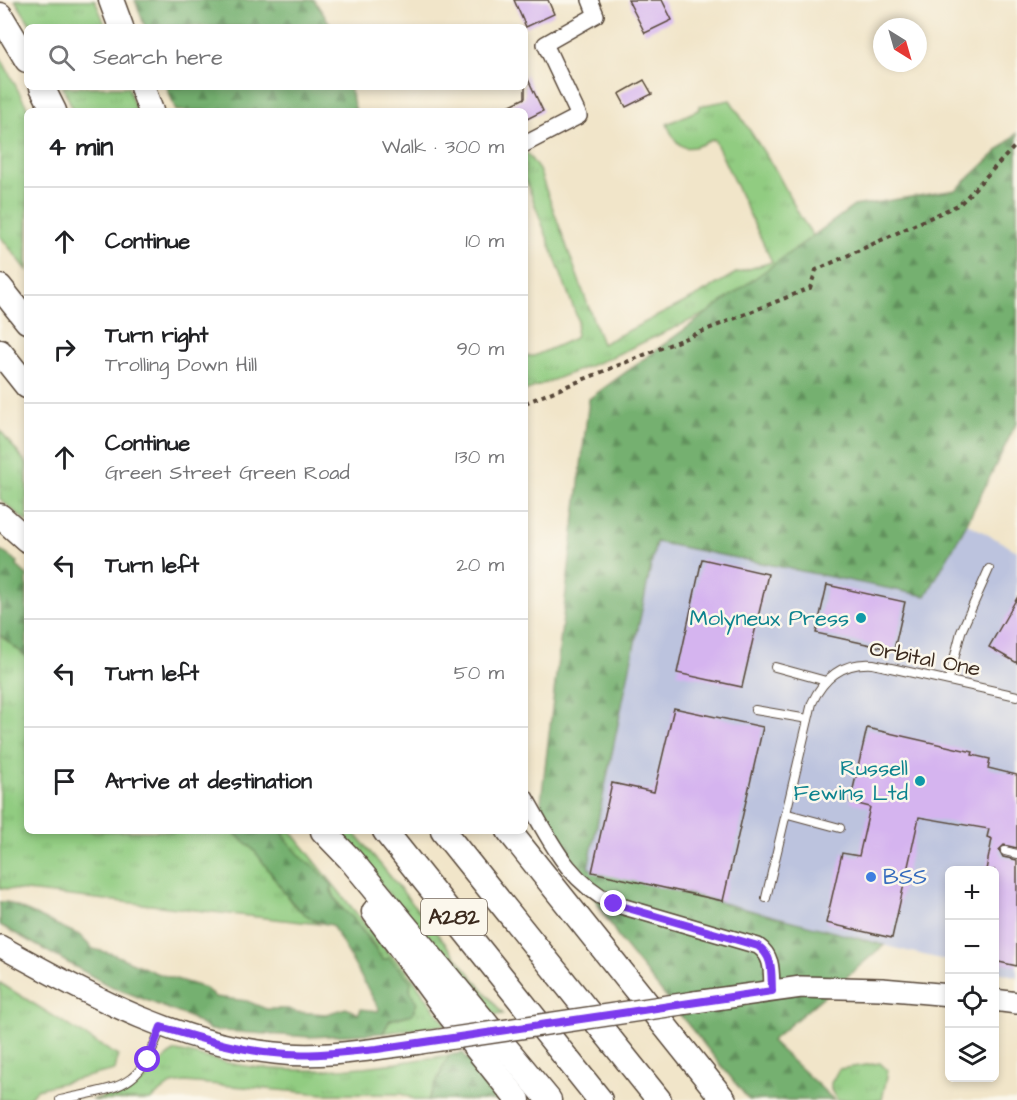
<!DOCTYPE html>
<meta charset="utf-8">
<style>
:root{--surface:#fff;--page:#f2f2f2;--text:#202124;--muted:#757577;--line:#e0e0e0}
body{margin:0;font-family:"Architects Daughter",sans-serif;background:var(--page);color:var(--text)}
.controls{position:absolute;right:18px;bottom:18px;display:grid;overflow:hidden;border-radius:9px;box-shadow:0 3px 9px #0003}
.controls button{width:54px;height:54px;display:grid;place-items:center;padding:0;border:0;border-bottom:2px solid var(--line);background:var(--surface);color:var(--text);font:30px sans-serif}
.compass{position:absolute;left:873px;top:18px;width:54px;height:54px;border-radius:50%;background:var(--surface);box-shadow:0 3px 9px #0003;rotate:143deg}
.stop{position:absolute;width:18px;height:18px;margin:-14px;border:4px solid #7c3aed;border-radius:50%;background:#fff}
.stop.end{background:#7c3aed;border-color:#fff;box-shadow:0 2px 6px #0008}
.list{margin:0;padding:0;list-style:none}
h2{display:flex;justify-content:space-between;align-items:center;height:78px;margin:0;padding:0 24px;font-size:26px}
h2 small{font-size:20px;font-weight:400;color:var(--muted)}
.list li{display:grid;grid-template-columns:39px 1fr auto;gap:18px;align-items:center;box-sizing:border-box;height:108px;padding:0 24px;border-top:2px solid var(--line)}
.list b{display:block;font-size:22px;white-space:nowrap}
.list p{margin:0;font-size:20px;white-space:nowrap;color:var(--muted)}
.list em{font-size:20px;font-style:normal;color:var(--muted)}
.icon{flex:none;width:33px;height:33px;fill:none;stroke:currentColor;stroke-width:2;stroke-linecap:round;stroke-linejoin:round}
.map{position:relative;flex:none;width:1017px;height:1100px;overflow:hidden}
.search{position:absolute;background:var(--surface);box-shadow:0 3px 9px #0003;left:24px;top:24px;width:504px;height:66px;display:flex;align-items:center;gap:15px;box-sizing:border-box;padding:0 21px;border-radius:9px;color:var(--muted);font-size:22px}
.panel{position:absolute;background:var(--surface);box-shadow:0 3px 9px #0003;left:24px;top:108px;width:504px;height:726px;border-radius:9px}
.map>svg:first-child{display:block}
.industrial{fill:#bcc3de}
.grass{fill:url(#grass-tufts);stroke:#667b50;stroke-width:1.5}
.forest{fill:url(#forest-firs);stroke:#586d46;stroke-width:1.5}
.building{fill:#d5b4ef}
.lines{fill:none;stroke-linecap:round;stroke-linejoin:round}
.service-casing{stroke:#564638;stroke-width:10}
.minor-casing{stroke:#564638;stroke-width:18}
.secondary-casing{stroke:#564638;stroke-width:24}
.trunk-casing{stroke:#564638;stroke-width:27}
.path{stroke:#564638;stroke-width:4;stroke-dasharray:4.5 4.5;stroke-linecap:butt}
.service{stroke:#fff;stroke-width:8}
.minor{stroke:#fff;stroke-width:15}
.secondary{stroke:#fff;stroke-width:21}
.trunk{stroke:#fff;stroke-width:24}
.secondary-bridge-casing{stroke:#564638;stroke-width:24;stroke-linecap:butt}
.secondary-bridge{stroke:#fff;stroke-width:21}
.route{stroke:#7c3aed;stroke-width:8}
.culture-dot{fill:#0f9aa8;stroke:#fbf7ec;stroke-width:2}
.shop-dot{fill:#3f7fe0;stroke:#fbf7ec;stroke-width:2}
.labels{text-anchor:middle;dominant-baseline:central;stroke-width:5;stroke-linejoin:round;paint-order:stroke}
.shield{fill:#fbf7ec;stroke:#75685c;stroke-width:1.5}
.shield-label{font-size:21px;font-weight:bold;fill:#3b2a1e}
.culture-label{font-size:22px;fill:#0d838f;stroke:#fbf7ec;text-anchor:end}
.street-label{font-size:22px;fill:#3b2a1e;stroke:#fbf7ec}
.shop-label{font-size:22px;fill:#366cbe;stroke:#fbf7ec;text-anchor:start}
</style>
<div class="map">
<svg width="1017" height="1100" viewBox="0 0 1017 1100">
<defs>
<pattern id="grass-tufts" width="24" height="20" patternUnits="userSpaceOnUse" patternTransform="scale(1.5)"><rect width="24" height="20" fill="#91cc81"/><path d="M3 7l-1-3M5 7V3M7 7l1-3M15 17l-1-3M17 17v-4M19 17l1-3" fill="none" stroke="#7eaf6f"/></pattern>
<pattern id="forest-firs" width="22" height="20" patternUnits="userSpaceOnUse" patternTransform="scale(1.5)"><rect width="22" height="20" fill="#74b06f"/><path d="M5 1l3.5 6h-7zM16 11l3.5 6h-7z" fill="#608f5b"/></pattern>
</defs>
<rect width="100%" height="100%" fill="#fbf7ec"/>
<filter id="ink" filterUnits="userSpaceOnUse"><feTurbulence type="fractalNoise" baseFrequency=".0167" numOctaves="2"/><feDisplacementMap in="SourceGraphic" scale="12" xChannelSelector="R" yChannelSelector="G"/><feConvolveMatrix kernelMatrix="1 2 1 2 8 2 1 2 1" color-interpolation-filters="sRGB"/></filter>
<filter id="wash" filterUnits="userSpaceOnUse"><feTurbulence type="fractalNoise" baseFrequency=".008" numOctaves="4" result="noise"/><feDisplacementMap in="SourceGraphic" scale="24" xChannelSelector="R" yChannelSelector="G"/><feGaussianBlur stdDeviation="1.35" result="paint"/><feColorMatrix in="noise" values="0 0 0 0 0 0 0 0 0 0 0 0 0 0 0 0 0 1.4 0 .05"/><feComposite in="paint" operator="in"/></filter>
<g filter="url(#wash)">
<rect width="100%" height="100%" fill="#f1e5c9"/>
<polygon class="industrial" points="967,523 1017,551 1017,977 995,971 994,870 950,870 949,961 587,875 656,542 926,596"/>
<g class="grass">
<polygon points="15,0 95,0 106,27 32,27"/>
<polygon points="0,56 29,111 27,270 0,236"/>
<polygon points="63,87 128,87 136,111 74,111"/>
<path d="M730,100l46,71 25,47 22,32 -36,26 -180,83 -82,32v-35h9l41,-18 3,-18 -53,-142v-24l2,-1 12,17 63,174 93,-47 41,-24 36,-11 -58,-123c-26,12 -35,15 -47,-15l33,-15 -1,-3z"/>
<polygon points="0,430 27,464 27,522 0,499"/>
<polygon points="0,635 27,657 27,831 232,831 256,852 293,905 319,924 0,888"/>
<path d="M282,831h9l92,116 25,25 38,53 -63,8 7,-13 22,-6 5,-11 -7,-13 -30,-32c-6,-25 -51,-52 -48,-73 -19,-17 -39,-31 -50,-54z"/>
<polygon points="335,831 353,831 503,1014 491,1016"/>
<polygon points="0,983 118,1056 115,1070 37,1089 27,1100 0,1100"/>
<path d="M176,1051c21,3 42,11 63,14 70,12 141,1 210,-10l-21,45h-12l-14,-6h-78l-139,-12 -13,2 -22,16h-59c20,-5 42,-9 57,-23 10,-10 15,-20 28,-26z"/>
<polygon points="880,1063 888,1071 882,1100 837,1100 831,1090 831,1083 839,1069"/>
</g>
<g class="forest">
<polygon points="135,0 314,0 332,27 145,27"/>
<polygon points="167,87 349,87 356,111 176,111"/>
<polygon points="1017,133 1017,422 967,523 926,596 656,542 588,868 884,945 771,1041 834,1100 749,1100 622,943 540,810 589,399 854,206 956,190"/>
<polygon points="0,550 18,562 17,566 27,575 27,657 0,635"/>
<path d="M232,831h50l6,11 17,19 10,6 17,18 -1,6 9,16 13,11 30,42 6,-2 22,23 -1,9 7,13 -5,11 -22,6 -7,13 -73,4 -100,-7 -21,-13 -81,-32 -108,-60v-23h7l72,33 14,14 20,5 43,19 49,15 10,9 32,4 19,8h22l8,3 30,2 20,-6 12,6 3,-5 17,2 1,-2 -47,-84c-38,-4 -53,-44 -76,-72 -6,-8 -16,-15 -24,-22z"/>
<polygon points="463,1053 501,1100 428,1100 449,1055"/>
</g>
<g id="blocks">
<g class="building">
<polygon points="514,0 548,0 554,14 526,27"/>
<polygon points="628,0 662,0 672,20 645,33"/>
<polygon points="525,73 543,111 525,120 525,111 498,111 525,98"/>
<polygon points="644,80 652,94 626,107 619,94"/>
<polygon points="702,559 768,574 742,687 677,673"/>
<polygon points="827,585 905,602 894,650 816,633"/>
<polygon points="1017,598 1017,663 989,647"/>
<polygon points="674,708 763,727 723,901 592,872 612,783 654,792"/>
<polygon points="867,728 973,752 972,755 990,759 988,768 1017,775 1017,848 1004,845 999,850 1003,857 1017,860 1017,966 994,961 994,870 986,870 992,839 987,837 989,829 919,817 892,938 826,923 842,853 859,856 870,807 850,802"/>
</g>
</g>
</g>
<g filter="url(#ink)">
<use href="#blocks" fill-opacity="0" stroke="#564638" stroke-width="1.5"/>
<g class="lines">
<defs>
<g id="service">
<polyline points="775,667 826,681"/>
<polyline points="949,679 961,632 989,569"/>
<polyline points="755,710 808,719"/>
<polyline points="788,814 840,828"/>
<polyline points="1005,851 1017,854"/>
<path d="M766,898l46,-195c12,-26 32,-41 61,-39l144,32"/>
<path d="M60,1100c61,-14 79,-9 101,-73"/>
</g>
<g id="minor">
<polyline points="525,144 579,116 545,44 596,15 590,0"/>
<path d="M525,797c26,44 41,83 89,107l144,42c16,11 13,27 14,45"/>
</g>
<g id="secondary">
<path d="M0,946c88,48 173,97 275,107 48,6 98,-4 145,-10"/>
<polyline points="994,1000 1017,1003"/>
<polyline points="695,1002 801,987 882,989 950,995"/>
</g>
<g id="trunk">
<polyline points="111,0 121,27"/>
<polyline points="0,15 27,60"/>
<polyline points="42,87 54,111"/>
<polyline points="142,87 151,111"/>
<polyline points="0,287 27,321"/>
<polyline points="0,352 27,386"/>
<polyline points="0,516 27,540"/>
<polyline points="323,831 350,859 549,1100"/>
<polyline points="385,831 600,1100"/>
<polyline points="443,831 659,1100"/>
<polyline points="509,831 724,1100"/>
<polyline points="374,912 449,1014 518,1100"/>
</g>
</defs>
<use href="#service" class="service-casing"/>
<use href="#minor" class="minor-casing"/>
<use href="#secondary" class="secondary-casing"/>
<use href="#trunk" class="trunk-casing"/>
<polyline class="path" points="525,403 810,288 816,270 960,204 1017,144"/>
<use href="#service" class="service"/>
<use href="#minor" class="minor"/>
<use href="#secondary" class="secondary"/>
<use href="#trunk" class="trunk"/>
<defs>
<polyline id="secondary-bridge" points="420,1043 695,1002"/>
</defs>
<use href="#secondary-bridge" class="secondary-bridge-casing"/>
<use href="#secondary-bridge" class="secondary-bridge"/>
</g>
</g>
<g class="lines" filter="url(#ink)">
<path class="route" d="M148,1060l13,-33c38,11 75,23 114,26 34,4 68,-1 102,-4l395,-58c-1,-18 2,-34 -14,-45l-144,-42"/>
</g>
<g class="culture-dot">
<circle cx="861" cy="618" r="6"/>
<circle cx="920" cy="781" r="6"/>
</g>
<circle class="shop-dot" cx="871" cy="877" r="6"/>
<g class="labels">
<rect class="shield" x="421" y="899" width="66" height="36" rx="4.5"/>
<g class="shield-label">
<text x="454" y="917">A282</text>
</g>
<g class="culture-label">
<text x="849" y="618">Molyneux Press</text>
<text x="908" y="768">Russell<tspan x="908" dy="25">Fewins Ltd</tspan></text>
</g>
<g class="street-label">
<text transform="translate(925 659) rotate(11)">Orbital One</text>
</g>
<g class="shop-label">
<text x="883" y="877">BSS</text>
</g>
</g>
</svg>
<div class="controls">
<button>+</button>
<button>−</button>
<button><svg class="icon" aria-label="locate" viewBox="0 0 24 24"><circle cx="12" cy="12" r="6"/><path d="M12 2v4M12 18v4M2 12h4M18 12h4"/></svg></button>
<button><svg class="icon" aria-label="layers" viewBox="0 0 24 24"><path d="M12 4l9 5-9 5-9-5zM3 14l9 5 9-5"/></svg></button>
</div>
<svg class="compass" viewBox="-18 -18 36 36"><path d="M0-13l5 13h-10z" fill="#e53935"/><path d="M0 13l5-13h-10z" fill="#757577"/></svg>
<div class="stop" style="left:148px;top:1060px"></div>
<div class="stop end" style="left:614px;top:904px"></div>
<div class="search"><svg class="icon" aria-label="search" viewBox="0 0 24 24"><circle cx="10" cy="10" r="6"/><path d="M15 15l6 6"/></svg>Search here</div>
<section class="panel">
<h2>4 min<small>Walk · 300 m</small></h2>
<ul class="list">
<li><svg class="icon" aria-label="ahead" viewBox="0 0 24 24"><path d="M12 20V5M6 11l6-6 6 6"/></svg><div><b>Continue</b></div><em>10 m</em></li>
<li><svg class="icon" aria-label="right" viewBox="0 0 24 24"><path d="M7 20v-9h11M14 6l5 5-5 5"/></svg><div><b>Turn right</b><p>Trolling Down Hill</p></div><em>90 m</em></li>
<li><svg class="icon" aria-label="ahead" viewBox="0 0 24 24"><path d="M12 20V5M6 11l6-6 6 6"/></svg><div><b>Continue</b><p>Green Street Green Road</p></div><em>130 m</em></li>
<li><svg class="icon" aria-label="left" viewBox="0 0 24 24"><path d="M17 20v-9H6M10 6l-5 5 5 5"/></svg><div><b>Turn left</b></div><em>20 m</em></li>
<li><svg class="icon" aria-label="left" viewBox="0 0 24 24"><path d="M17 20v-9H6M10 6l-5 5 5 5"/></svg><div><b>Turn left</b></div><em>50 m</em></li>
<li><svg class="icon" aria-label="arrive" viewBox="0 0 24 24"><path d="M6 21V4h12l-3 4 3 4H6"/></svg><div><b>Arrive at destination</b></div></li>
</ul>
</section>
</div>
